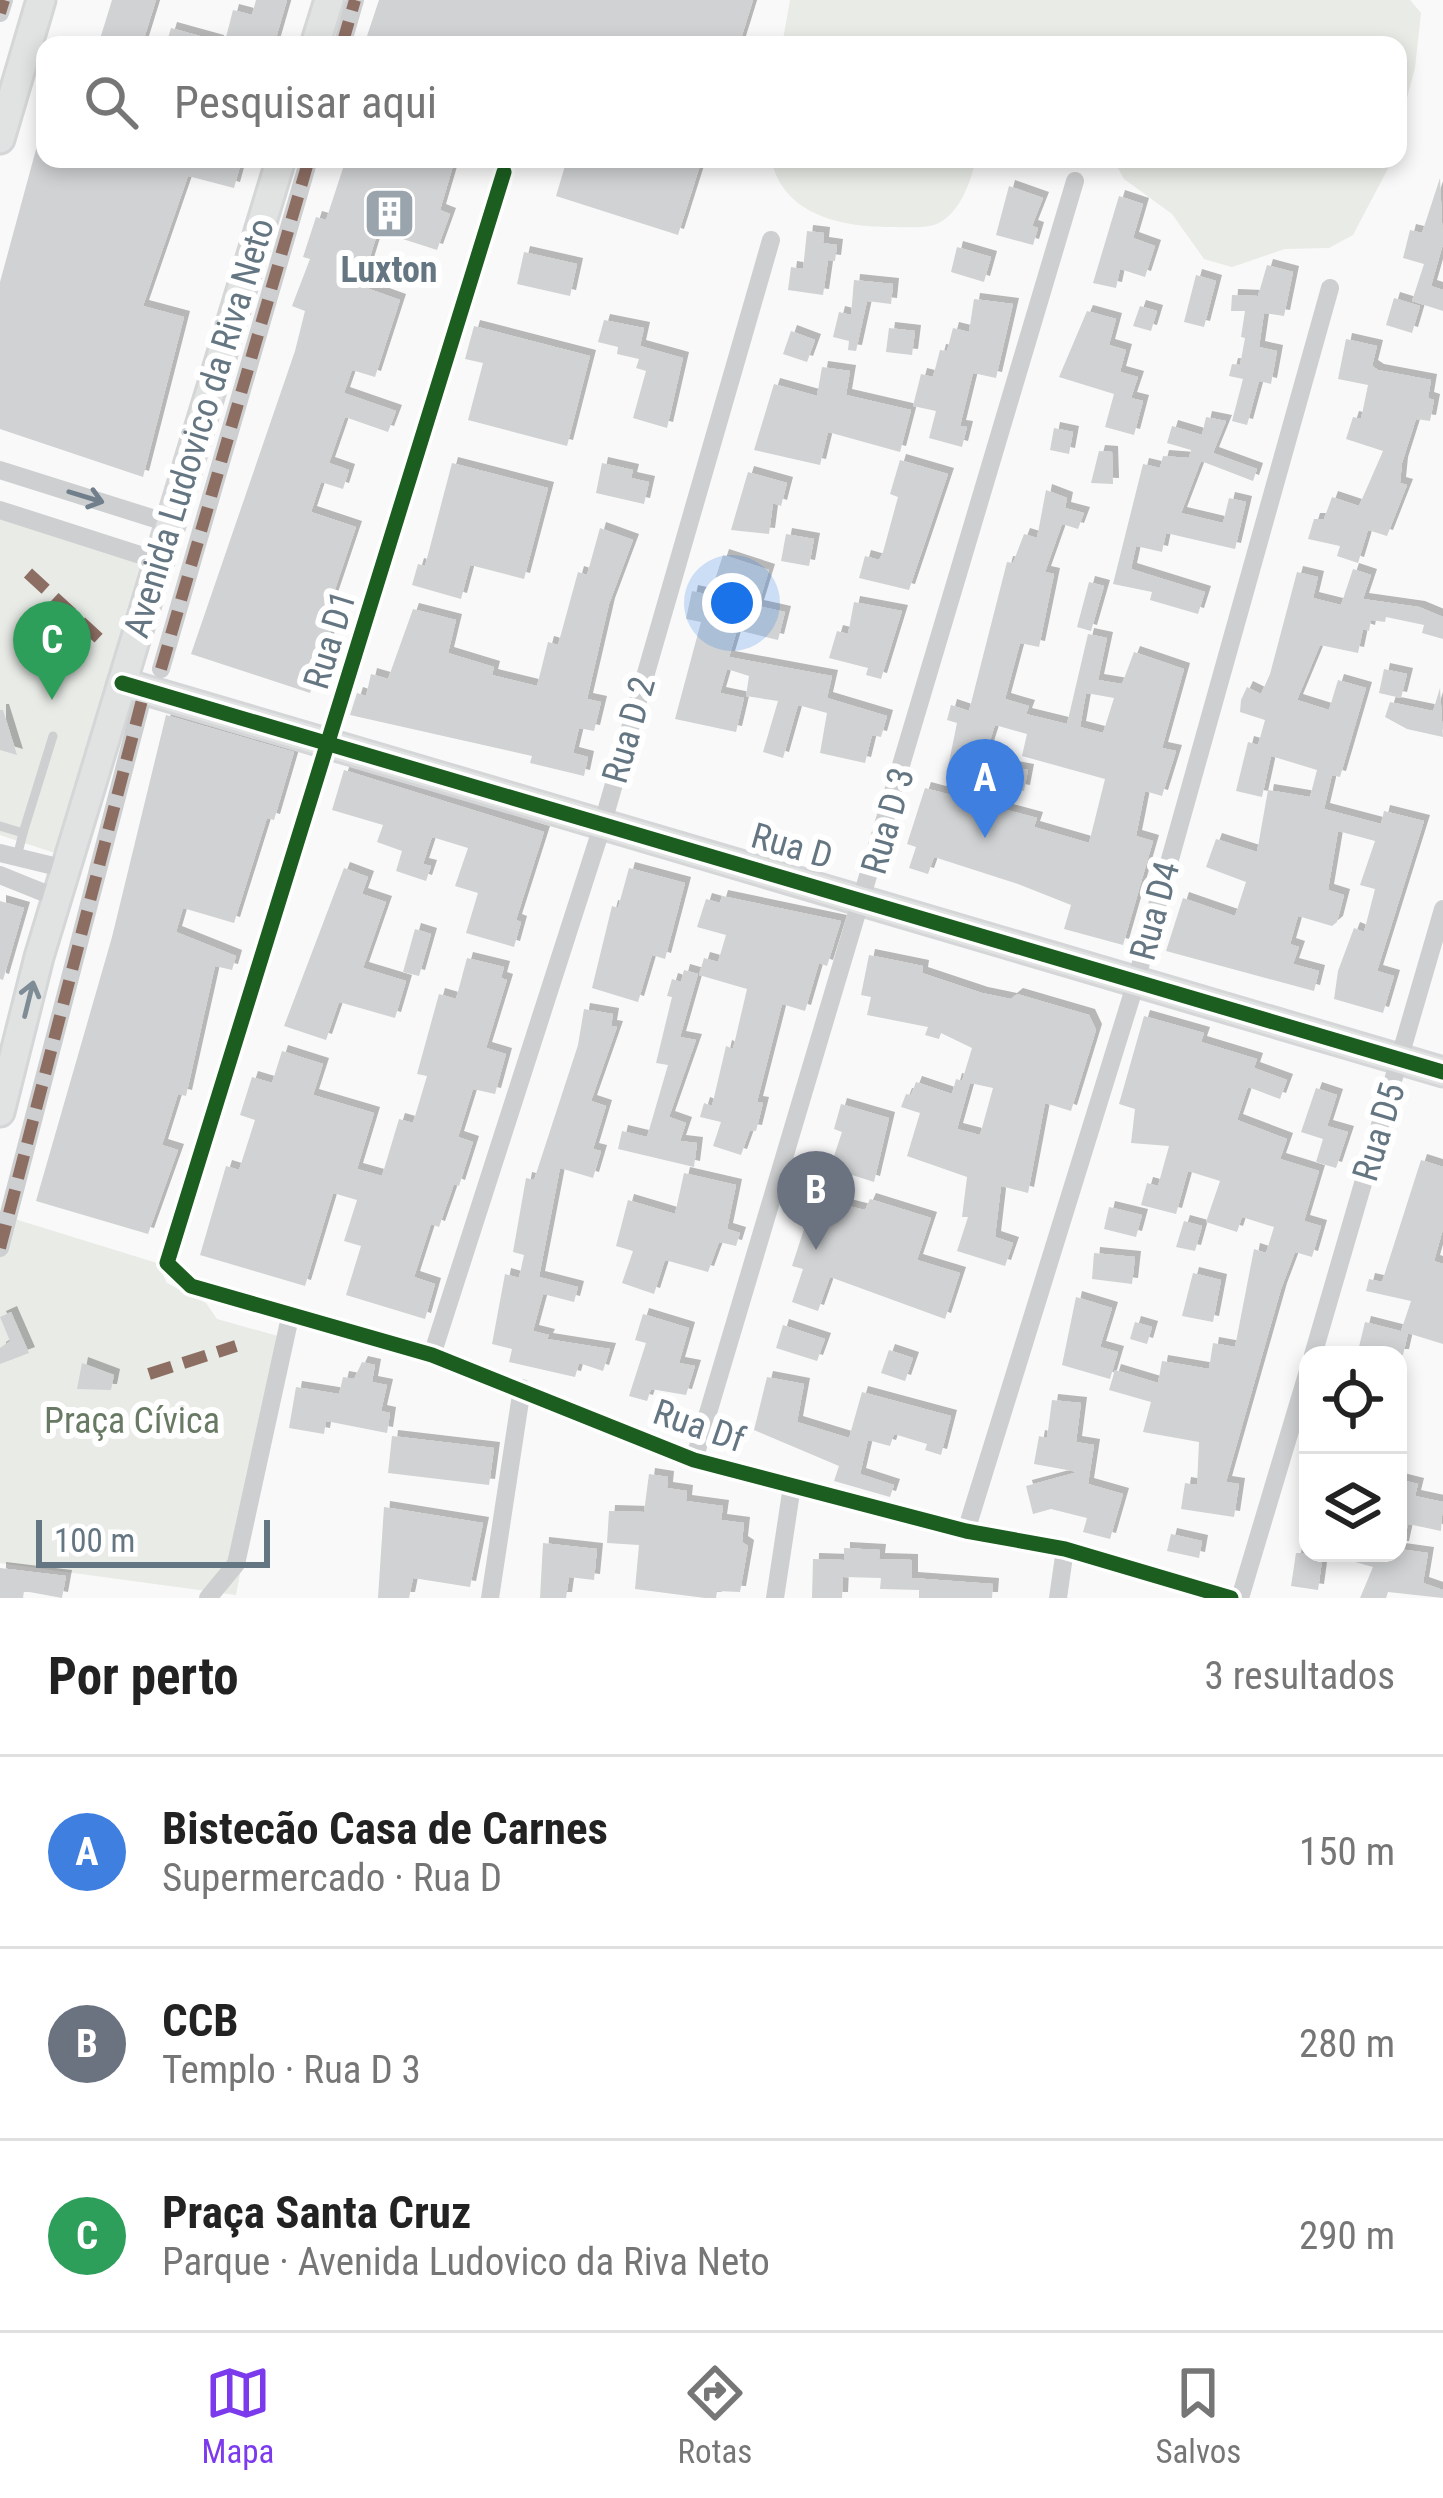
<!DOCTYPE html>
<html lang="pt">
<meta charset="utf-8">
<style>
:root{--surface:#fff;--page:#f6f6f6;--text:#222;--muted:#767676;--line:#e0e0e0;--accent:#7c3aed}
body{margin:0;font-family:"Roboto Condensed",sans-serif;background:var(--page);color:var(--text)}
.controls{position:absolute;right:36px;bottom:36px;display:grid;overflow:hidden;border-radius:24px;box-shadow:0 6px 18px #0003}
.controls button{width:108px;height:108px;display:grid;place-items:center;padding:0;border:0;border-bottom:3px solid var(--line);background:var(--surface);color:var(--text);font:60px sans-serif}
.scale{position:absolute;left:36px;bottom:30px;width:234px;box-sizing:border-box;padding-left:12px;border:6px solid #657683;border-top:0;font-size:33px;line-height:42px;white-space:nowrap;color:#657683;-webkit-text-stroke:9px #fff;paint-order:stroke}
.you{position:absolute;left:732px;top:603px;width:42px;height:42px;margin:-30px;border:9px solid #fff;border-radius:50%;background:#1a73e8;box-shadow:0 0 0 18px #1a73e833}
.badge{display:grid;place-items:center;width:78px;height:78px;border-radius:50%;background:var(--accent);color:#fff;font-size:39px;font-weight:700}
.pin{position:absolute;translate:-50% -99px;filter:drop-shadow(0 3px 6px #0008)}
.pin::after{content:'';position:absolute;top:63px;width:42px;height:36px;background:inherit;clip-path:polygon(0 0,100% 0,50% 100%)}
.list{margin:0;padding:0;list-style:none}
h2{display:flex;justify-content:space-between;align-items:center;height:156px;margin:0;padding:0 48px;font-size:51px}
h2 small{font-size:39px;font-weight:400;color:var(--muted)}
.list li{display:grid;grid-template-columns:78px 1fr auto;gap:36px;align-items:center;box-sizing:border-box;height:192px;padding:0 48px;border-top:3px solid var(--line)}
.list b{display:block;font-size:45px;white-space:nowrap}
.list p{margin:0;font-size:39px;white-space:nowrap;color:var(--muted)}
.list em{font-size:39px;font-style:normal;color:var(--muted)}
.icon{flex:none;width:66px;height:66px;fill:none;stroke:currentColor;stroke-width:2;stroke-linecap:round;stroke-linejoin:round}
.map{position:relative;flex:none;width:1443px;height:1598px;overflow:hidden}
.search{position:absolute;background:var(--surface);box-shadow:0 6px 18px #0003;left:36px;right:36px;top:36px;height:132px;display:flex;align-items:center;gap:30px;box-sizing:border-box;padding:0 42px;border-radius:24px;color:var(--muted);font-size:45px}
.sheet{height:732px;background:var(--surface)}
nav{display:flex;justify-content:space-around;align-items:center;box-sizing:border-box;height:168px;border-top:3px solid var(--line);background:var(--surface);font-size:33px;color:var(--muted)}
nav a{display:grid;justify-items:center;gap:6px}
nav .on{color:var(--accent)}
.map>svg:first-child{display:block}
.green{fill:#e8ebe6}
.building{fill:#d0d2d3;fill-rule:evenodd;filter:url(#shadow)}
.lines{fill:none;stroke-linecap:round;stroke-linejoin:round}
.secondary-casing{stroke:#d5d6d7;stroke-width:33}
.lane{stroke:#cecfd0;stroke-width:9}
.street{stroke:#cecfd0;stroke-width:18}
.secondary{stroke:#e1e2e2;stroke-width:27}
.quiet{stroke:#8d6e63;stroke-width:12;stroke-dasharray:24 12;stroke-linecap:butt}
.cycleway-casing{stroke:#fff;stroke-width:22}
.cycleway{stroke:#1b5e20;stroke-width:15}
.oneway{stroke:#707f8b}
.oneway2{stroke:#7e8c96}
.labels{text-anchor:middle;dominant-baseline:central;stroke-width:12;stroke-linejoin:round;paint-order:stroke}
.poi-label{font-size:36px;font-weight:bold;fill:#657683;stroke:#fff}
.street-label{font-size:36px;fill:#657683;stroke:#fff}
.park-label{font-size:36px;fill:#687a64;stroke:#fff}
</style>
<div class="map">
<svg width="1443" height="1598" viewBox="0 0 1443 1598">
<defs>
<filter id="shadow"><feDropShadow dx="6" dy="-6" stdDeviation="0" flood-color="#0004"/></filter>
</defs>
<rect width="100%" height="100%" fill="#f9f9f9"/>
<g class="green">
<polygon points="790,0 1410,0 1421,13 1415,68 1398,132 1398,45 782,45"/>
<path d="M771,159h205c-5,22 -15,52 -37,64 -13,6 -34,4 -48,4 -50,0 -108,-12 -120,-68z"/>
<polygon points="1113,159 1393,159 1353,235 1329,248 1285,249 1232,267 1204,259 1172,214 1124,179"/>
<polygon points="0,519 143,564 61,855 0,835"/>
<polygon points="5,1216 157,1263 167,1283 206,1303 217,1319 285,1338 236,1595 0,1563 0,1240"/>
</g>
<g class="building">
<polygon points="112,0 156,0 142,45 100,39"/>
<polygon points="256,0 287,0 274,45 224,45 233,10 252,15"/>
<polygon points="379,0 753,0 739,45 394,45 367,36"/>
<polygon points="171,28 218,41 218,45 166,45"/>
<polygon points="41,131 45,159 242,159 234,188 188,176 143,306 184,317 143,477 0,429 0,282"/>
<polygon points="346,159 455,159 440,210 450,214 437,250 378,231 361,286 400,300 375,377 352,370 344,393 396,411 388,432 345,417 329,463 349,470 343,489 321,482 311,512 356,527 328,610 337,613 310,693 191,654 295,351 305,311 292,306 310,259 303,257 316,217 326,220"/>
<polygon points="567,159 702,159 678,235 556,196"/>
<polygon points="1440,178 1443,244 1431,286 1443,290 1443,311 1412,301 1424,264 1403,258 1410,230 1422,233"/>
<polygon points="1009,186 1043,198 1032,226 1038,228 1033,245 996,235"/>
<polygon points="1119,196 1143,204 1133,238 1155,246 1145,277 1120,269 1116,288 1093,283"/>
<polygon points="807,231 824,233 823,243 837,245 835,261 828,260 823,295 788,290 791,267 803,269"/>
<polygon points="957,247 991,257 984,282 951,272"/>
<polygon points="524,252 577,264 570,296 517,284"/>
<polygon points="1267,265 1293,272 1284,316 1264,313 1259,347 1277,351 1271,384 1259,381 1247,425 1232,421 1243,379 1229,376 1232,364 1240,365 1245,338 1241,337 1245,311 1231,311 1232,295 1258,296"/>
<polygon points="1196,275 1216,281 1204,327 1184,322"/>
<polygon points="854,280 893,284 891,304 867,301 856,351 848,350 849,341 833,337 839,312 851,315"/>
<polygon points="1394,298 1420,306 1412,333 1386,325"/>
<polygon points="974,299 1013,304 996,378 973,373 960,426 967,427 962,447 929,438 936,411 913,406 921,374 933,377 940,350 947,351 953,328 969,332"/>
<polygon points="1140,306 1157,311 1151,331 1133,326"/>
<polygon points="1087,311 1116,319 1109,345 1126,350 1120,372 1138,377 1131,398 1143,401 1134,435 1105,427 1114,394 1059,377"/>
<polygon points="604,320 644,328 640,346 683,358 667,428 633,418 646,371 636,368 639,359 617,354 618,347 598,342"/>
<polygon points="474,326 590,356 567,446 468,420 483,363 465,359"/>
<polygon points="889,328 915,331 912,355 886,352"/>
<polygon points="791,331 815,340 807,362 783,354"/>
<polygon points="1346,339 1377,346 1372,366 1378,370 1431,380 1428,398 1434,400 1430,421 1416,419 1402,463 1400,483 1407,485 1387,536 1368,530 1358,563 1337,556 1340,546 1308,539 1314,519 1324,519 1332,497 1359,506 1383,451 1346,439 1353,417 1361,419 1368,385 1338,379"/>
<polygon points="822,367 850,371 846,395 911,410 900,452 828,432 820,465 754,450 774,384 817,396"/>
<polygon points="1206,417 1226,421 1213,453 1257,469 1253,481 1201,461 1181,513 1223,523 1229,498 1246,502 1235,549 1166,533 1162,552 1136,546 1131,569 1205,592 1198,614 1150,600 1152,592 1113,584 1143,464 1160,468 1163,456 1189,458 1191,450 1167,443 1172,426 1202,435"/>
<polygon points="1054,428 1073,432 1069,454 1050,450"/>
<polygon points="1099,451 1112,452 1113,484 1091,483"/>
<polygon points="900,460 948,474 909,590 859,578 865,556 879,560 883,552 898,497 890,494"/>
<polygon points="452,463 548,488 524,579 470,565 461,599 412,585 418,564 425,566"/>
<polygon points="602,463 633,470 631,478 649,482 644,504 596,493"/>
<polygon points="748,472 787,483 781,506 773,503 769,534 731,530"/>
<path d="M1046,490l21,8 -2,10 19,5 -6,16 -16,-5 -17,48 9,2 -15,73 -19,-4 -15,56 24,7 -3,8 41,10 21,-90 19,4 -9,42 24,4 12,-32 50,17 -22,79 14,3 -14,45 -17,-5 -9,45 17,5 -30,104 -59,-16 7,-24 -53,-21 -84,-27 -6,17 -19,-6 7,-21 -9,-3 18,-56 112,30 -3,9 55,16 16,-64 -83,-23 5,-22 -32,-9 -8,25 11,3 -2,11 32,6 -4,21 -51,-10 3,-9 -28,-5 9,-44 -10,-3 4,-15 18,6 38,-149 6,1 11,-29 13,4zM1086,693l28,5 -11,35 -23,-6z"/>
<polygon points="600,528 633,540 609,604 587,699 601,702 594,731 579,728 573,753 588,757 584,776 530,763 532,756 350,715 357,693 366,696 371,674 388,679 413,609 456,620 448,653 494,667 492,675 537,686 548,642 558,645 578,572 587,575"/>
<polygon points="786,534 814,539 809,566 781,561"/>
<polygon points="723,555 769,570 758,606 785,612 778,640 737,630 729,657 832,676 827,698 887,716 881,737 872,735 865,763 820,753 827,713 798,705 783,758 763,752 778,701 746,696 749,676 727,669 720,693 744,698 736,732 675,719 701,622 686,619 692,591 710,595"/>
<polygon points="1353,569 1371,575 1363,599 1419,607 1443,617 1443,639 1422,633 1424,625 1386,617 1385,622 1371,620 1369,631 1363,629 1358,653 1320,645 1297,700 1329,710 1338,680 1366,688 1340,777 1332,775 1324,809 1381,824 1384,811 1424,821 1377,971 1394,976 1383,1013 1334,999 1338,971 1354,928 1364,932 1375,889 1360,885 1375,841 1338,831 1328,890 1344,895 1337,922 1332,926 1298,916 1290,944 1299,947 1293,964 1319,971 1314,991 1166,951 1183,898 1235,916 1246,882 1206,867 1216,839 1257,852 1268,790 1310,797 1317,770 1271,756 1262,797 1236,791 1248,742 1258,745 1265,720 1240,712 1241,700 1247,687 1261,694 1270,674 1297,572 1318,577 1313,598 1341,605"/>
<polygon points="1089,582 1104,586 1091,631 1077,627"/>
<polygon points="854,602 902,611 881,679 866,675 868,668 829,658 837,631 848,634"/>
<polygon points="1384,669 1407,674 1401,698 1379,693"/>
<polygon points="1440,688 1443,737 1407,729 1385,717 1390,702 1433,711"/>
<polygon points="0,710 3,710 17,755 0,750"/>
<polygon points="166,715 294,752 274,820 267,818 234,923 183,908 176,932 236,956 232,970 215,966 186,1096 178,1094 162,1145 178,1150 148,1234 36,1201 112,937"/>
<polygon points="344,770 544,832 516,920 521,922 514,947 466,933 478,893 455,886 468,848 432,837 423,864 431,866 426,881 396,871 402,851 377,842 383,825 332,810"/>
<polygon points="344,868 368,877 362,894 386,902 363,968 406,981 395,1018 339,1002 326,1040 284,1026"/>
<polygon points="629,868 685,883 665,959 652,955 638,1002 592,988 612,906 618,908"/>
<polygon points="722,896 841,921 827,966 819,963 805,1011 782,1004 757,1102 763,1103 756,1131 750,1130 741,1155 713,1146 721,1122 700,1117 704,1103 712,1106 726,1046 733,1049 747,989 699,975 704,958 718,962 726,935 697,927 706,899 720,903"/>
<polygon points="0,901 24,908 3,980 0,979"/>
<polygon points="415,929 431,934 419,976 403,972"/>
<path d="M869,955l54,11 -1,7 60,20 29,6 6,-5 72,21 7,15 -25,81 -26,-8 -17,90 -27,-7 -6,51 18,6 -8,23 -48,-15 11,-34h-6l5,-40 -60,-21 13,-43 -19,-6 5,-13 5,1 5,-13 36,12 4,-15 6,2 10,-33 -31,-15 -2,6 -14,-4 3,-8 -61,-12 4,-18 -10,-2zM970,1083l23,5 -13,47 -23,-6z"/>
<polygon points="467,958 504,967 501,978 507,980 486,1048 506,1054 495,1094 473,1089 458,1137 473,1142 459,1186 454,1184 439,1227 431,1224 414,1277 435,1284 425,1319 346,1295 361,1246 344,1241 357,1200 333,1193 305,1286 200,1255 226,1166 239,1170 255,1120 240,1115 252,1077 272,1083 282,1051 323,1064 313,1095 374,1113 357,1169 382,1176 399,1119 413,1123 427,1076 417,1074 439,994 456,999"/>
<polygon points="684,970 698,974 680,1037 696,1040 669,1117 686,1123 680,1141 697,1143 694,1167 618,1149 622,1131 647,1137 668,1065 656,1063 672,997 667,996 672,979 681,982"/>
<polygon points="584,1009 613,1014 611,1026 617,1027 591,1101 606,1106 593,1149 601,1151 593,1178 560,1168 539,1277 578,1287 574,1302 543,1294 533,1331 549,1335 547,1339 610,1349 603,1371 579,1363 575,1377 509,1362 512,1349 492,1344 505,1274 519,1278 524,1255 513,1252 526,1178 534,1180 578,1045"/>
<polygon points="1144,1016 1204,1033 1201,1042 1257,1059 1254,1068 1287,1080 1280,1099 1248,1087 1237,1120 1287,1139 1280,1159 1319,1171 1304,1221 1321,1226 1312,1257 1295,1252 1281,1289 1226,1482 1239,1484 1234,1517 1181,1509 1185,1483 1197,1485 1199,1442 1143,1432 1151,1402 1109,1390 1115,1370 1158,1383 1162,1361 1209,1369 1213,1343 1235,1347 1254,1249 1266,1253 1274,1227 1242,1217 1237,1232 1206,1222 1220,1181 1188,1171 1176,1214 1141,1205 1147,1183 1158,1186 1169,1146 1131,1143 1135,1109 1119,1104"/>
<polygon points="1316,1088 1337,1095 1327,1126 1348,1132 1336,1168 1316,1162 1323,1139 1301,1132"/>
<polygon points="841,1104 889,1118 874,1182 830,1168 842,1132 834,1129"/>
<polygon points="1421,1160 1443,1167 1443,1229 1434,1261 1443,1264 1443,1344 1401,1331 1411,1301 1366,1291 1369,1279 1382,1282"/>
<polygon points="684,1173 736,1185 727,1229 740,1233 736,1246 719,1242 708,1272 665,1260 654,1294 622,1283 633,1251 616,1246 628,1200 675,1214"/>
<polygon points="820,1199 865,1210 870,1199 931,1218 917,1260 960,1273 945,1319 830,1277 818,1311 792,1302 803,1269 792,1266 805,1226 812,1228"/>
<polygon points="1109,1207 1142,1215 1136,1237 1104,1229"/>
<polygon points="1184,1221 1202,1226 1195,1251 1176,1247"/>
<polygon points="1094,1253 1135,1257 1132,1284 1092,1279"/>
<polygon points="1193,1273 1221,1280 1213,1322 1182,1316"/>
<polygon points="1076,1297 1112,1308 1100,1347 1118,1352 1110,1379 1062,1365"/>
<polygon points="11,1312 29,1353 0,1364 0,1348 10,1341 0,1317"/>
<polygon points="643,1314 689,1328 679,1363 695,1366 686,1395 651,1389 647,1401 629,1396 646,1343 635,1340"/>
<polygon points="1135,1322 1152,1327 1147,1344 1130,1339"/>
<polygon points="1365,1322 1408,1333 1403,1355 1357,1355"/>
<polygon points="783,1325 825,1339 817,1361 776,1348"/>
<polygon points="889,1350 913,1358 905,1381 881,1373"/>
<polygon points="362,1362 375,1365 372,1382 387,1385 381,1411 390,1413 387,1433 326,1421 324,1434 289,1428 296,1387 339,1394 343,1377 354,1379"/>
<polygon points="82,1363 114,1375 111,1390 77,1389"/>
<polygon points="767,1377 804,1384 797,1422 849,1438 862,1392 951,1416 941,1455 925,1450 927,1444 894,1434 890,1446 868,1440 860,1474 894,1485 890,1497 834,1481 839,1466 754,1430"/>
<polygon points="1052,1400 1081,1403 1076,1442 1094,1445 1088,1484 1123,1494 1110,1539 1083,1532 1087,1518 1051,1509 1033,1514 1026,1486 1078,1472 1034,1464 1039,1436 1047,1438"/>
<polygon points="392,1436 494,1448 489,1485 388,1473"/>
<polygon points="649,1474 668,1477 667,1488 687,1491 686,1501 723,1506 721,1520 744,1523 742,1542 748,1546 740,1592 717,1591 716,1598 705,1598 635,1589 639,1545 607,1543 609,1511 644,1512"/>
<polygon points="1398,1479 1418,1484 1415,1496 1443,1502 1441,1531 1408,1524 1403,1547 1398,1547"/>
<polygon points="384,1507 483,1523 470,1587 413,1578 409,1598 378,1598"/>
<polygon points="1171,1534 1202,1541 1199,1558 1167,1551"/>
<polygon points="543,1543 597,1549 594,1580 569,1577 566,1598 540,1598"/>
<polygon points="844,1548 880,1550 879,1559 912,1560 912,1578 993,1584 992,1598 919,1598 919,1590 880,1589 881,1578 843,1577 842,1598 812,1598 813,1559 844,1560"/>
<polygon points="1399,1549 1428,1553 1423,1583 1443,1590 1443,1598 1388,1592 1386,1598 1360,1598 1373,1567 1341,1558 1342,1553 1397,1557"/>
<polygon points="1296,1553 1323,1553 1318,1590 1291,1586"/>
<polygon points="0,1568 66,1576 62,1598 24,1591 23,1598 0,1598"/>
</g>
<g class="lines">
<defs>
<g id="secondary">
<polyline points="315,45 329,0"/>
<polyline points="0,139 41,0"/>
<polyline points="122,683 1443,1072"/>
<polyline points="0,1112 39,957 281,159"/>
</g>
</defs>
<use href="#secondary" class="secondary-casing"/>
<g class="lane">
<polyline points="0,826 23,833 17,857"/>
<polyline points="23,833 53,736"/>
</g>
<g class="street">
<polyline points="0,13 4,0"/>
<polyline points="342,45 355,0"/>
<polyline points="504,172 167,1263 191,1286 432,1355 694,1460 966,1531 1065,1549 1231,1598"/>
<polyline points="0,470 171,524"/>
<polyline points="0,510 159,561"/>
<polyline points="161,669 309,159"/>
<polyline points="0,853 66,869"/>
<polyline points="0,875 57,898"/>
<polyline points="0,1248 142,700"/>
<polyline points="432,1355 599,836 771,240"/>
<polyline points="1313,1355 1443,909"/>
<polyline points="694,1460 1075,181"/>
<polyline points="966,1531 1132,995 1330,288"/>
<polyline points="208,1598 236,1564 290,1317"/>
<polyline points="490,1598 522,1388"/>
<polyline points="775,1598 792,1486"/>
<polyline points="1058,1598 1065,1549"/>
<polyline points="1240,1598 1308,1371"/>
</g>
<use href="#secondary" class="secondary"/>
<g class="quiet">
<polyline points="0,13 4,0"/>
<polyline points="342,45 355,0"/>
<polyline points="28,573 105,644"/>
<polyline points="161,669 309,159"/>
<polyline points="0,1248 142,700"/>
<polyline points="149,1374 236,1346"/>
</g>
<defs>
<g id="cycleway">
<polyline points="504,172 167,1263 191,1286 432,1355 694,1460 966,1531 1065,1549 1231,1598"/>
<polyline points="122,683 1443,1072"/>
</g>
</defs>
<use href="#cycleway" class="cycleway-casing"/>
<use href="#cycleway" class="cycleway"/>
</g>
<defs><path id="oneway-shaft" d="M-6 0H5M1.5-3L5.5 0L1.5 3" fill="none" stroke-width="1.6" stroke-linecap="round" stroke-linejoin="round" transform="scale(3)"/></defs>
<use class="oneway" href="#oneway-shaft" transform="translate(86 497) rotate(17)"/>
<use class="oneway2" href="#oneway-shaft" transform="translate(29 999) rotate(-76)"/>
<defs>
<symbol id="building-square" viewBox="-11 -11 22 22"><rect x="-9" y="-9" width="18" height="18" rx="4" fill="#99a4ac" stroke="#fff"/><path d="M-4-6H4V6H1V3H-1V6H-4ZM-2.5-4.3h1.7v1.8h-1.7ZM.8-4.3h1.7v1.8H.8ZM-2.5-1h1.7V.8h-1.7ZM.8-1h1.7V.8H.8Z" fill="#fff"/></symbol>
</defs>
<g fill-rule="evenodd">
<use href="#building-square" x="360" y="184" width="59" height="59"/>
</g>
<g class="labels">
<g class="poi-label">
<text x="389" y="270">Luxton</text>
</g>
<g class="street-label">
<text transform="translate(199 428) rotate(-73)">Avenida Ludovico da Riva Neto</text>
<text transform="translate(330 640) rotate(-73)">Rua D1</text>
<text transform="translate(629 730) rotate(-74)">Rua D 2</text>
<text transform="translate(888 821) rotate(-74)">Rua D 3</text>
<text transform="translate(792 846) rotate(16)">Rua D</text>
<text transform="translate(1155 911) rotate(-75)">Rua D4</text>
<text transform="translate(1379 1132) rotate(-73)">Rua D5</text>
<text transform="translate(699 1426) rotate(19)">Rua Df</text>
</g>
<g class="park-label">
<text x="132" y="1421">Praça Cívica</text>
</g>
</g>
</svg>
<div class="controls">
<button><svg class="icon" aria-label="locate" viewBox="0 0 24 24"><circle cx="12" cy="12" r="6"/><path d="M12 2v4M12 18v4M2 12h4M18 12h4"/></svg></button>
<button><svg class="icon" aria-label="layers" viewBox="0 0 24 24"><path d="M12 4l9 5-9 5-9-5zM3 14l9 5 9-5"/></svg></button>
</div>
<div class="scale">100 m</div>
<div class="you"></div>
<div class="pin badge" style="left:985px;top:838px;background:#3f7fe0">A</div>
<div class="pin badge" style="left:816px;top:1250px;background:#6b7280">B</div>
<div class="pin badge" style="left:52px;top:700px;background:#2e9e5b">C</div>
<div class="search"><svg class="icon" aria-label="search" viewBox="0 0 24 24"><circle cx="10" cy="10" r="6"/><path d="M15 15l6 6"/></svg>Pesquisar aqui</div>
</div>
<section class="sheet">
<h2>Por perto<small>3 resultados</small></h2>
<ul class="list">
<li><span class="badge" style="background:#3f7fe0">A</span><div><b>Bistecão Casa de Carnes</b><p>Supermercado · Rua D</p></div><em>150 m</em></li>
<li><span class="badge" style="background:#6b7280">B</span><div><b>CCB</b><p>Templo · Rua D 3</p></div><em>280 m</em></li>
<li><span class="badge" style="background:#2e9e5b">C</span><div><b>Praça Santa Cruz</b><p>Parque · Avenida Ludovico da Riva Neto</p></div><em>290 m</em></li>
</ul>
</section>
<nav>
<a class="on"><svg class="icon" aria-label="map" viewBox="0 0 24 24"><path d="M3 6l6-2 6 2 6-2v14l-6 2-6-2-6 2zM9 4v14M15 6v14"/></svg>Mapa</a>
<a><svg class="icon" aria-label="directions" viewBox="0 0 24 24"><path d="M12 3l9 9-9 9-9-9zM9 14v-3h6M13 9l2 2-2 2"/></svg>Rotas</a>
<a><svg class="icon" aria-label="saved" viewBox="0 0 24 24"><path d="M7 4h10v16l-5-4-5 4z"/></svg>Salvos</a>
</nav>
